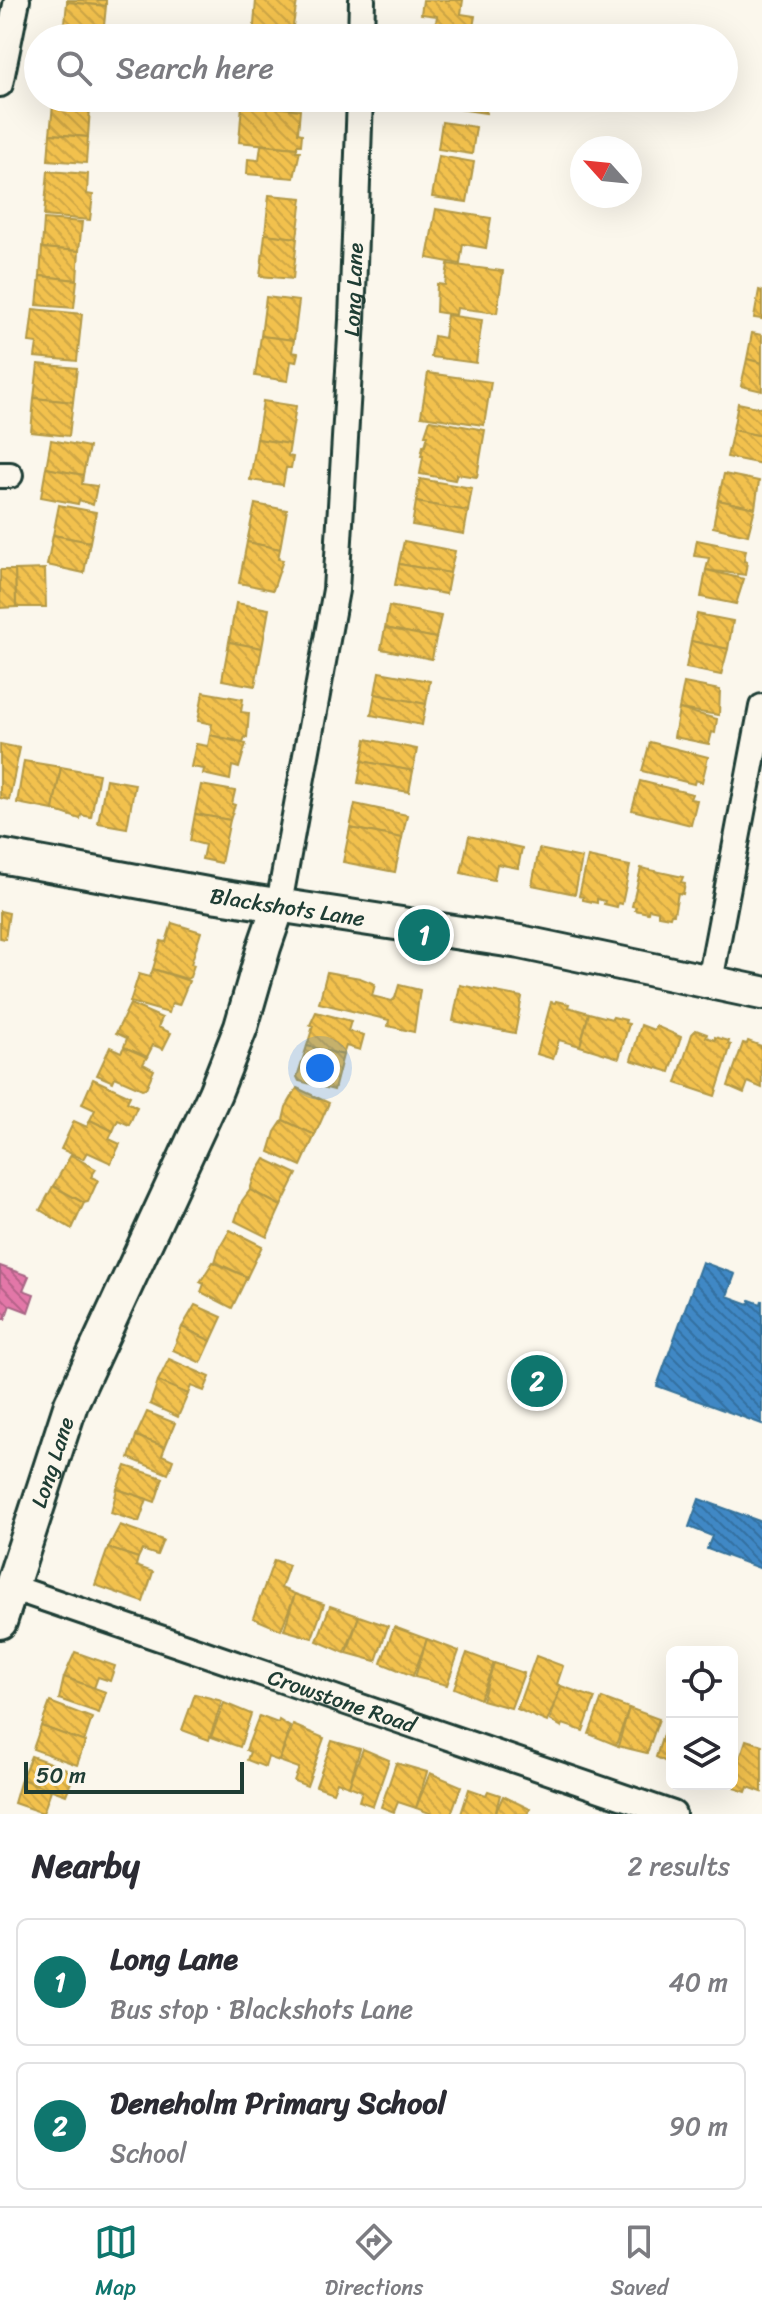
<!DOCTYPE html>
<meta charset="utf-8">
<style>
:root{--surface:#fff;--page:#f2f2f3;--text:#2b2b33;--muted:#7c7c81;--line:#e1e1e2;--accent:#0f766e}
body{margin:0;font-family:Sriracha,sans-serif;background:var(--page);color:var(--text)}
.controls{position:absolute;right:24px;bottom:24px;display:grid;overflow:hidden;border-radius:12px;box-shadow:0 8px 32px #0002}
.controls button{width:72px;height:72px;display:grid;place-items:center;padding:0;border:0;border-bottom:2px solid var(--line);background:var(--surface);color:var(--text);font:40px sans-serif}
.compass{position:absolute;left:570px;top:136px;width:72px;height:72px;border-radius:50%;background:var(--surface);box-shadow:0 8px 32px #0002;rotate:297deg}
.scale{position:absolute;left:24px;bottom:20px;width:220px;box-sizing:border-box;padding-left:8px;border:4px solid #1f3d34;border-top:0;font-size:22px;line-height:28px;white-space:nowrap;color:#1f3d34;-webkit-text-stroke:6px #fbf7ec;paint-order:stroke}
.you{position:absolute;left:320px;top:1068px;width:28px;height:28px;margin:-20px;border:6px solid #fff;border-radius:50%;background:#1a73e8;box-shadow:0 0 0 12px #1a73e833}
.badge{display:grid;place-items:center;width:52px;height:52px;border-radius:50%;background:var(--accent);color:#fff;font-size:26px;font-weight:700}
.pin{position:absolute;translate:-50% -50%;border:4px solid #fff;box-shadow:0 2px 8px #0006}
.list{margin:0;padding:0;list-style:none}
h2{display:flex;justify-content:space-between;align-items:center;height:104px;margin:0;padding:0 32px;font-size:34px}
h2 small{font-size:26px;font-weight:400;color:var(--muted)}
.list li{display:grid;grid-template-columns:52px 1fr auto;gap:24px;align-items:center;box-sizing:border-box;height:128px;margin:0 16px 16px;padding:0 16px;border:2px solid var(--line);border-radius:12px}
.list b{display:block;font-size:30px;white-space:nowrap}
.list p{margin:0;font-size:26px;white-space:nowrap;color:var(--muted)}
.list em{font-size:26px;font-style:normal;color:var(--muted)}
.icon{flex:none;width:44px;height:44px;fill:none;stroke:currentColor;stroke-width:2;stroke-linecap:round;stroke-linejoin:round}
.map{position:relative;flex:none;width:762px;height:1814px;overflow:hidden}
.search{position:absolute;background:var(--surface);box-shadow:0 8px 32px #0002;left:24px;right:24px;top:24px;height:88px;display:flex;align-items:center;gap:20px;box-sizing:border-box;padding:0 28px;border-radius:44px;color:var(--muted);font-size:30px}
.sheet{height:392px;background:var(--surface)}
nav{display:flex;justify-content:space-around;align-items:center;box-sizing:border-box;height:112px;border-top:2px solid var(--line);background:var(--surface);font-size:22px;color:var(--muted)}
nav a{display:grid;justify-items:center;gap:4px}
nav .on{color:var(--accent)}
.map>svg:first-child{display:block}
.homes{fill:url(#homes-back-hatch);stroke:#b39946;stroke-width:2}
.schools{fill:url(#schools-back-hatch);stroke:#35729a;stroke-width:2}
.health{fill:url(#health-back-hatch);stroke:#a86685;stroke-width:2}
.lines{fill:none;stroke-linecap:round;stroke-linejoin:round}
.minor-casing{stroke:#1f3d34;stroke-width:30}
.tertiary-casing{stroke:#1f3d34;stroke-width:38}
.minor{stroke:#fbf7ec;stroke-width:24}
.tertiary{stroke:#fbf7ec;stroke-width:32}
.labels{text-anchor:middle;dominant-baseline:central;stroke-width:8;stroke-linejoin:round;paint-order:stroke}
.street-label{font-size:22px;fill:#1f3d34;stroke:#fbf7ec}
</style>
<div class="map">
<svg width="762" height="1814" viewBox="0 0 762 1814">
<defs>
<pattern id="homes-back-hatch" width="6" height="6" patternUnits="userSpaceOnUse" patternTransform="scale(2)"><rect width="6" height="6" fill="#f2c14e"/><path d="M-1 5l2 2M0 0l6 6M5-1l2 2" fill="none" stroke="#cfa745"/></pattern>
<pattern id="schools-back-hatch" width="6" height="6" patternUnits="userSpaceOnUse" patternTransform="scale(2)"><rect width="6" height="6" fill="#3f88c5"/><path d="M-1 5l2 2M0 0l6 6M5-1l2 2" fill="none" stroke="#3470a1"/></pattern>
<pattern id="health-back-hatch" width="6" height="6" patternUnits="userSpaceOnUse" patternTransform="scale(2)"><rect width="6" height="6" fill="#e377a8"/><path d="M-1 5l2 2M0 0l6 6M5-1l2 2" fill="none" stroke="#b7638a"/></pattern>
</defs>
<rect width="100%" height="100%" fill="#fbf7ec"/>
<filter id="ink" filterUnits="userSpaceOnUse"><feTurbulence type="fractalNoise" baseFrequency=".0125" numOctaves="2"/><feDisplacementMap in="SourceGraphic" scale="16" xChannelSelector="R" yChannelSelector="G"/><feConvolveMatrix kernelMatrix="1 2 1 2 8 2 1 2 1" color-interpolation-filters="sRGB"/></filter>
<g filter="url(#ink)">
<g class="homes">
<polygon points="67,0 106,0 106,6 67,2"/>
<polygon points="256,0 297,1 291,38 253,38"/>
<polygon points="423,0 463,0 461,14 475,16 472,33 435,29 437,16 421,14"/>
<polygon points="67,2 106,6 103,36 64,33"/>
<polygon points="53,98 91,98 90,108 53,105"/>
<polygon points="242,98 302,98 301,107 242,102"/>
<polygon points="420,98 488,98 486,113 419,103"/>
<polygon points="242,104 300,110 298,133 302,134 301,145 297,145 297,148 239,142"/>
<polygon points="53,105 90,108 88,137 50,134"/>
<polygon points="442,122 476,127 472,154 438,149"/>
<polygon points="50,134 88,137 86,163 48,160"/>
<polygon points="261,145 297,148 296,151 300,151 294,178 247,174 248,159 259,160"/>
<polygon points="439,156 474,162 467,202 432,197"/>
<polygon points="48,171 88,174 87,194 93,195 90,220 44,216"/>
<polygon points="269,195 302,198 297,238 265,234"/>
<polygon points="436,209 491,218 486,248 463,244 460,264 427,258"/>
<polygon points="44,219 82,222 79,251 42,248"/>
<polygon points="265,234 297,238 293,279 260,276"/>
<polygon points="42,248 79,251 77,280 40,276"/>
<polygon points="448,264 503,271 497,313 457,308 456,315 436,312 437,284 445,285"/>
<polygon points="40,276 77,280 74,308 37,305"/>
<polygon points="759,290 762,291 762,319 754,318"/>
<polygon points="266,297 299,301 294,340 261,336"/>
<polygon points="33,309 82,314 77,361 35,357 37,343 29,342"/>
<polygon points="447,315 482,320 476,363 431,357 434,336 444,338"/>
<polygon points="752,333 762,335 762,363 747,359"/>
<polygon points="261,336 294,340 292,352 298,353 296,362 291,361 288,381 255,376"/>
<polygon points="747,359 762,363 762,391 741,386"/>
<polygon points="38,364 77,368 73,402 34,398"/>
<polygon points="428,373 491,382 484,425 421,416"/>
<polygon points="34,398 73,402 69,436 31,432"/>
<polygon points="263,401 296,406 290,444 257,439"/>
<polygon points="738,403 762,408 762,436 733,430"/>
<polygon points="430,420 485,430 477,477 457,474 455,480 420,474 423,456 421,456 423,446 425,446 428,435 425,435"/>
<polygon points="733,430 762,436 762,464 727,457"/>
<polygon points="257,439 290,444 288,456 293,457 291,468 286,468 283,485 250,480"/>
<polygon points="51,440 89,447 83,475 46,468"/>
<polygon points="46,468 83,475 82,484 97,486 93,505 79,500 78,504 41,497"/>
<polygon points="724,474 759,481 755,508 718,500"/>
<polygon points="420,479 472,488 468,511 416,502"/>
<polygon points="718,500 755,508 748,535 713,527"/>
<polygon points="416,502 468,511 464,534 412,525"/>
<polygon points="255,504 287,510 280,549 247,542"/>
<polygon points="59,505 96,512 90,542 53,535"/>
<polygon points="53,535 90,542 84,573 47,565"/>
<polygon points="697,540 746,550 744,561 747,562 745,575 706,570 709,558 694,556"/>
<polygon points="404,541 455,551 450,573 399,564"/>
<polygon points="247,542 280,549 278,559 283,560 273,590 239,583"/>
<polygon points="399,564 450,573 446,594 395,585"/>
<polygon points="45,569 46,607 16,607 15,570"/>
<polygon points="0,570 15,570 16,607 0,608"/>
<polygon points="706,570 744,579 736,604 701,597"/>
<polygon points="236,603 269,609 262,648 229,642"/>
<polygon points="389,606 441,616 436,638 385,628"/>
<polygon points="697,614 733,621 728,649 691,641"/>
<polygon points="385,628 436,638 432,659 381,649"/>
<polygon points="691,641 728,649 721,675 686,668"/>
<polygon points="229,642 262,648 255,686 222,680"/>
<polygon points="379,672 430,681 426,704 375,694"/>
<polygon points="684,683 720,690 719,715 679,709"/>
<polygon points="203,692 243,699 241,712 249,713 247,738 245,737 243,742 210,735 212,724 198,721"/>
<polygon points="375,694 426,704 422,725 371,715"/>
<polygon points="679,709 717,719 715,733 712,732 709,744 674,737"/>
<polygon points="210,735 246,744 239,768 232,766 230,780 203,774 204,769 191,767 196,744 208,746"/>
<polygon points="366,739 417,749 413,771 362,761"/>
<polygon points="650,742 708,757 702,782 695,780 694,784 642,771"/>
<polygon points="0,744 20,748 9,800 0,798"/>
<polygon points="24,761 61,767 53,810 17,803"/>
<polygon points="362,761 413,771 409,792 358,783"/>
<polygon points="61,767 99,774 91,817 81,815 80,819 53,810"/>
<polygon points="106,779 135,784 127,828 98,823"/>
<polygon points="640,781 692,794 690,799 697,800 691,825 632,810"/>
<polygon points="201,785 235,791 232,804 235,805 230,820 195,814"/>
<polygon points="355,804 407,815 402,838 350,828"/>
<polygon points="195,814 230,820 221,863 202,859 205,845 190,841"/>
<polygon points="350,828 402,838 395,872 343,862"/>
<polygon points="469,836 522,848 518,868 497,864 494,880 461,873"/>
<polygon points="539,849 582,858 575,894 532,885"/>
<polygon points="588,857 630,866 622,904 618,903 617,907 604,904 605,901 597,899 597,903 583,900 583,897 579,896"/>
<polygon points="641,868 683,877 681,882 685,883 683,894 678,893 674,914 671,914 670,917 658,915 658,911 649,909 648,913 635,910 636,907 632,906"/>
<polygon points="0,911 9,913 5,939 0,938"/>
<polygon points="172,923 201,932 191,964 194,965 190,977 187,979 153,969 161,941 166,942"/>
<polygon points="153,969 189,981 179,1005 172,1003 169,1013 130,1002 139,974 150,977"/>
<polygon points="327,972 360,978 375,984 372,996 392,1001 395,998 399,985 420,990 414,1032 388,1026 389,1020 319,1003"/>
<polygon points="460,985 522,997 515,1033 453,1021"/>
<polygon points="556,1001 569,1004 568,1007 589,1013 580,1046 559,1040 553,1059 537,1054 551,1002 555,1003"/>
<polygon points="130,1004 162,1018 158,1027 171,1033 163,1049 153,1045 147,1057 124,1047 127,1038 116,1033"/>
<polygon points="316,1012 351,1021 348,1031 364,1035 360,1050 346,1046 343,1055 307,1046 313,1026 310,1025"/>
<polygon points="589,1013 612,1019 613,1017 626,1020 625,1023 629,1024 619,1058 580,1046"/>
<polygon points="641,1025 654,1030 656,1026 681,1037 670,1072 631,1060"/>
<polygon points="696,1030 707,1034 706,1037 715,1040 715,1037 729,1041 728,1044 731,1045 715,1096 676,1083 692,1034"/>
<polygon points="748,1041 761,1046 762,1088 748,1082 744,1093 728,1086 743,1043 747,1044"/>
<polygon points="307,1046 343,1055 334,1090 299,1081 297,1077"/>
<polygon points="110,1047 121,1052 124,1047 147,1057 143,1064 154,1070 146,1088 142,1089 115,1077 113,1082 97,1075"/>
<polygon points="93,1079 130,1096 127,1102 137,1107 129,1125 118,1120 113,1131 90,1120 95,1110 82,1104"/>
<polygon points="297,1088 329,1103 315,1135 283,1120 286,1107"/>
<polygon points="90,1120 113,1131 109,1139 120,1144 111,1163 87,1152 83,1159 61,1149 74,1121 87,1127"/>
<polygon points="283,1120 315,1135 301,1166 269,1152 275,1132"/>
<polygon points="71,1155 96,1169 91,1177 98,1180 88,1202 84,1203 53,1186"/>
<polygon points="265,1159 297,1174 281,1206 250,1190 254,1177"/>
<polygon points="53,1186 84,1203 72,1229 40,1210"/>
<polygon points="250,1190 281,1206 267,1237 235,1221 242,1201"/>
<polygon points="230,1230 262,1246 247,1277 215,1262 219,1249"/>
<polygon points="213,1262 247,1277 232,1308 201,1292 204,1284 200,1282"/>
<polygon points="195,1305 222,1317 211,1341 182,1327"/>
<polygon points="182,1327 211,1341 201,1363 173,1350"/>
<polygon points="169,1359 210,1377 204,1391 191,1386 188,1394 158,1381"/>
<polygon points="158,1381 188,1394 178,1417 150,1404"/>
<polygon points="147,1412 175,1423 165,1447 136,1436"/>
<polygon points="136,1436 165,1447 162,1455 173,1460 168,1474 129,1458"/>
<polygon points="126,1466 163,1478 155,1502 117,1489"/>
<polygon points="117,1489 147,1499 139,1522 111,1513"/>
<polygon points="120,1525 163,1540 157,1555 142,1550 138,1558 108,1548"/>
<polygon points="108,1548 138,1558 136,1566 153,1572 143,1602 95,1585"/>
<polygon points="274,1560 289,1565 281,1588 295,1594 281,1630 253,1618"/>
<polygon points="295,1594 324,1604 312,1638 284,1630"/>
<polygon points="330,1606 359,1616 345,1653 317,1641"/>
<polygon points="359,1616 388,1626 376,1661 347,1653"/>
<polygon points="394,1627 427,1639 413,1676 381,1663"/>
<polygon points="427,1639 459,1651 447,1685 415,1677"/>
<polygon points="75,1652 115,1666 110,1681 98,1677 94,1688 64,1677"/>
<polygon points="467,1653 494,1663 480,1699 454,1688"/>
<polygon points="536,1656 563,1666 557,1684 561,1686 547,1722 517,1709"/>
<polygon points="494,1663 524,1673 511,1708 482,1700"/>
<polygon points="64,1677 106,1692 99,1713 59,1699"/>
<polygon points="561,1686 595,1698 583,1731 563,1724 562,1727 550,1720"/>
<polygon points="195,1694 222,1701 209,1740 182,1730"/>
<polygon points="602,1698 629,1708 616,1745 589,1734"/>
<polygon points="50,1702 92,1718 84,1742 41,1726"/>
<polygon points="224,1703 251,1714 240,1747 211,1737"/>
<polygon points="629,1708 659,1719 647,1753 618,1746"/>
<polygon points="259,1716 278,1723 279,1720 290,1727 279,1761 268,1757 265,1767 247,1760 250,1752 246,1750"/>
<polygon points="667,1722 672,1723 672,1765 656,1757"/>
<polygon points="293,1725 324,1738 307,1786 294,1781 299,1768 279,1761"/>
<polygon points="41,1726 85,1742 77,1765 33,1749"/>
<polygon points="746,1740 762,1745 762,1792 748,1787 746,1792 734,1788 735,1784 732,1783"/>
<polygon points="332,1741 360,1749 349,1786 337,1782 333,1792 316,1786"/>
<polygon points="363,1749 389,1760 373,1806 359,1801 362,1791 349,1786"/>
<polygon points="31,1756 75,1772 66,1795 21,1779"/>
<polygon points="396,1763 427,1772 416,1808 398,1802 394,1812 381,1807"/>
<polygon points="430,1773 461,1786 451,1814 432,1814 416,1808"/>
<polygon points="21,1779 51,1790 43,1813 14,1803"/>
<polygon points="469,1789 486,1795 488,1791 500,1795 495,1814 461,1814"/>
<polygon points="503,1796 530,1809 528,1814 495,1814"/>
</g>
<g class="schools">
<polygon points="702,1262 735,1274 727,1296 749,1304 750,1300 761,1304 762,1300 762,1424 657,1386"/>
<polygon points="699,1499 762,1522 762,1569 707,1549 712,1536 689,1527"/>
</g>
<polygon class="health" points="0,1266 29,1276 23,1290 34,1294 28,1312 10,1305 5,1319 0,1318"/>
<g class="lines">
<defs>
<g id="minor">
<polyline points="361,38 362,0"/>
<polyline points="0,84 17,0"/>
<polyline points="0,475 10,475"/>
<path id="s1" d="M279,904l57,-314 16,-270 8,-222"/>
<polyline points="710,981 762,707"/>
<path id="s2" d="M11,1587l662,227"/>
</g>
<g id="tertiary">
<path id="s3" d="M0,856l218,40 302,46 242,51"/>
<path id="s4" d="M0,1622l71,-218 144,-311 26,-66 23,-80 15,-43"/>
</g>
</defs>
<use href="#minor" class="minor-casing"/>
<use href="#tertiary" class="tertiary-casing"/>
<use href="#minor" class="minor"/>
<use href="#tertiary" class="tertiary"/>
</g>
</g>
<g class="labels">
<g class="street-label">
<text stroke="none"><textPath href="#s1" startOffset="620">Long Lane</textPath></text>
<text stroke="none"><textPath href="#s3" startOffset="292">Blackshots Lane</textPath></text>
<text stroke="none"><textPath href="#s4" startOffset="168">Long Lane</textPath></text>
<text stroke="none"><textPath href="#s2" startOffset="350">Crowstone Road</textPath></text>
</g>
</g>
</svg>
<div class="controls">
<button><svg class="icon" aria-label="locate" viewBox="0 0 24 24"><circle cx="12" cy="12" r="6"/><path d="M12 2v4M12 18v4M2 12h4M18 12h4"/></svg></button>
<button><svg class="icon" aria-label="layers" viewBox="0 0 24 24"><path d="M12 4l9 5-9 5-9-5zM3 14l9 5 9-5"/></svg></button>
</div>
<svg class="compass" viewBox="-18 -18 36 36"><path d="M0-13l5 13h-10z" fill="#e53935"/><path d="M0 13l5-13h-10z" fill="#7c7c81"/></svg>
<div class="scale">50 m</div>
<div class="you"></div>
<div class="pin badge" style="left:424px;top:935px">1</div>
<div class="pin badge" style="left:537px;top:1381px">2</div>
<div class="search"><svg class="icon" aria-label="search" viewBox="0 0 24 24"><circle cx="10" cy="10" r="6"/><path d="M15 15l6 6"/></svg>Search here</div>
</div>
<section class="sheet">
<h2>Nearby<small>2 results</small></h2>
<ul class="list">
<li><span class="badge">1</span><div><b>Long Lane</b><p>Bus stop · Blackshots Lane</p></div><em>40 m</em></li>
<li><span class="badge">2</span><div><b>Deneholm Primary School</b><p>School</p></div><em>90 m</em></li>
</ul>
</section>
<nav>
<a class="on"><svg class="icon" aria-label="map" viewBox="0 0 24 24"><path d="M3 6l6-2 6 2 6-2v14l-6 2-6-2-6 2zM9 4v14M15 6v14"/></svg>Map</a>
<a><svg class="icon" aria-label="directions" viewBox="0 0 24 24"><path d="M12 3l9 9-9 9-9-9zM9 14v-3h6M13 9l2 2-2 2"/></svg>Directions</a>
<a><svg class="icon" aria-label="saved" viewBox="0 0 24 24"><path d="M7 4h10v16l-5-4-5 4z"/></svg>Saved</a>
</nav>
